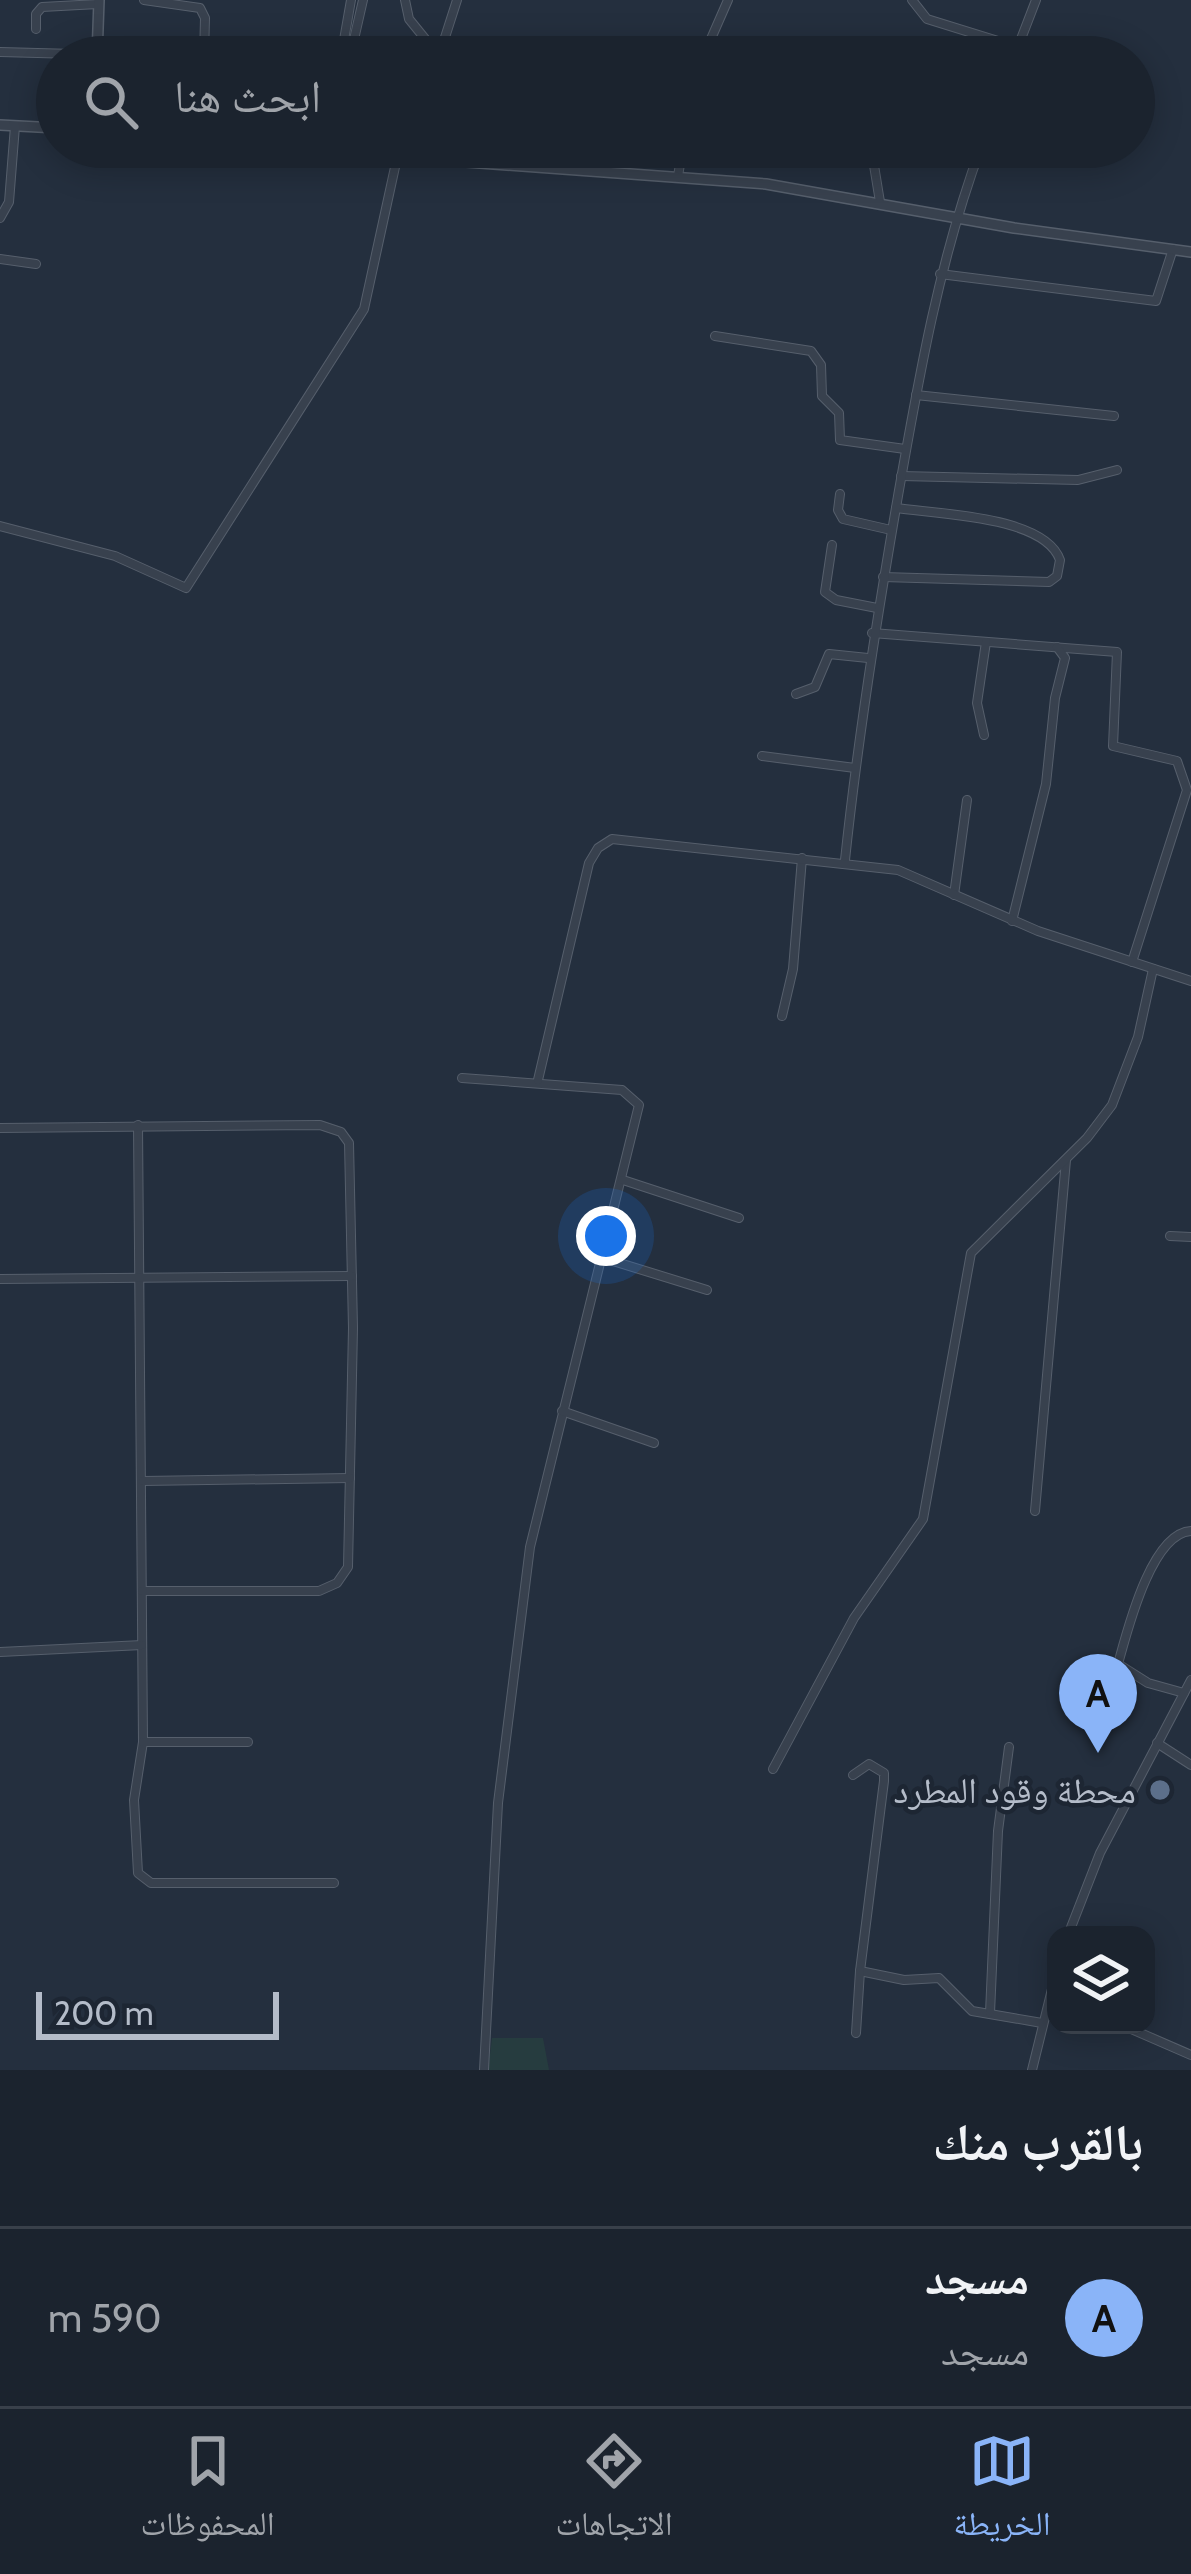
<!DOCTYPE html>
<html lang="ar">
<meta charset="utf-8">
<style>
:root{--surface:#1b232e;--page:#242b36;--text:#f1f3f6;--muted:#a0a4aa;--line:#39404a;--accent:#8ab4f8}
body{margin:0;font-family:Cabin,"Noto Naskh Arabic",sans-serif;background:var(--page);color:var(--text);direction:rtl}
.controls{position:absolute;right:36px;bottom:36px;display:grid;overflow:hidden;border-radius:24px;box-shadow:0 6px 30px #0003}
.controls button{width:108px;height:108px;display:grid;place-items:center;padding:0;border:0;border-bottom:3px solid var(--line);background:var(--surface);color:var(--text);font:60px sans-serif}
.scale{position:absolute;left:36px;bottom:30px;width:243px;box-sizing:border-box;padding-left:12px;border:6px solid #b4bcc9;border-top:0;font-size:33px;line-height:42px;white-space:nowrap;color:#b4bcc9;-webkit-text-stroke:9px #1d2633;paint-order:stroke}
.you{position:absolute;left:606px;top:1236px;width:42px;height:42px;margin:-30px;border:9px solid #fff;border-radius:50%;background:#1a73e8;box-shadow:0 0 0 18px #1a73e833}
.badge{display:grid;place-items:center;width:78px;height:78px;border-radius:50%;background:var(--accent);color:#111;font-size:39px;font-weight:700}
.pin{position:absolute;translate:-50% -99px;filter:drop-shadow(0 3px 6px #0008)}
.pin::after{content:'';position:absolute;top:63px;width:42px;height:36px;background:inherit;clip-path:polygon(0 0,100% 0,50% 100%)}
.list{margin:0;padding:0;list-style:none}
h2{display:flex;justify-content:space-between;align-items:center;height:156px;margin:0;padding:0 48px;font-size:51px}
h2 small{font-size:39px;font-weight:400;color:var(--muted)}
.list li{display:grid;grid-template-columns:78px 1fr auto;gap:36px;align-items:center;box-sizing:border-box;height:180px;padding:0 48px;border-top:3px solid var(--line)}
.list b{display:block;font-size:45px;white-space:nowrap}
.list p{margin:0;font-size:39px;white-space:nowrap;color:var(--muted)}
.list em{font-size:39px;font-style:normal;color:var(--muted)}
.icon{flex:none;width:66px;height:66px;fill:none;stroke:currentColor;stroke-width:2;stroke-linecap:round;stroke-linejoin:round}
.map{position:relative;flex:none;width:1191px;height:2070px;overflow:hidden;direction:ltr}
.search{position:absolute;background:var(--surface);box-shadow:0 6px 30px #0003;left:36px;right:36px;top:36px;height:132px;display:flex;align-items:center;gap:30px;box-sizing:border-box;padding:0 42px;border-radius:66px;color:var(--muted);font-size:45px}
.sheet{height:336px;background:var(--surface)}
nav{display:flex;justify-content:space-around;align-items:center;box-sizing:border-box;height:168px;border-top:3px solid var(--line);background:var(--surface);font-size:33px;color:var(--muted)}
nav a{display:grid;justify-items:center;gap:6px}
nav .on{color:var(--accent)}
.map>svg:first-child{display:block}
.green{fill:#263c3f}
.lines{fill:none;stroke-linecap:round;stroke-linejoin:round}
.minor-casing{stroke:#565f6c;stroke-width:10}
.tertiary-casing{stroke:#565f6c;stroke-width:12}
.minor{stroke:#38414e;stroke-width:8}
.tertiary{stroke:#38414e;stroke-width:9}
.service-dot{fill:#5c6f8a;stroke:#1d2633;stroke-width:4.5}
.labels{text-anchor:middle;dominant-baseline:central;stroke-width:9;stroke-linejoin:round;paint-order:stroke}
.poi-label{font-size:36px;fill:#b4bcc9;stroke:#1d2633;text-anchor:end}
</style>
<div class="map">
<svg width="1191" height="2070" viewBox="0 0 1191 2070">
<rect width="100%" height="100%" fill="#242f3e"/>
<polygon class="green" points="492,2038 543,2038 549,2070 488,2070"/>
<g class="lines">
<defs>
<g id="minor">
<polyline points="144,0 200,8 205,18 204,57"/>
<polyline points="405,0 409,19 439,56"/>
<polyline points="912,0 927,19 1017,47"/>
<polyline points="36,29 36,14 42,7 98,4"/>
<polyline points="0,52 75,54 97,48"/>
<polyline points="439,56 457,0"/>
<polyline points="341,57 351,0"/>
<polyline points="350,57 363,0"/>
<polyline points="703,57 728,0"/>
<polyline points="1014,57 1036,0"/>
<polyline points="871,147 880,202"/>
<polyline points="678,176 683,147"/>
<polyline points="0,218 9,202 15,126"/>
<polyline points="0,259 36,264"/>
<polyline points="940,274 1156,301 1173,249"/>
<polyline points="715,336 811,351 821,365 822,396 839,413 840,440 905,449"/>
<polyline points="916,395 1114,416"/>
<polyline points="901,476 1078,480 1117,470"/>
<polyline points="840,494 838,510 843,519 891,530"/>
<polyline points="0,526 115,556 186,588 364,309 397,158 405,147"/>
<polyline points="832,545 825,592 836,600 877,608"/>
<path d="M883,577l166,5 8,-6 3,-16c-15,-44 -122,-46 -164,-52"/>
<polyline points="872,633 1117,652 1113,746 1177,761 1187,790 1132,962"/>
<polyline points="796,694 815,687 829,654 868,658"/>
<polyline points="984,735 977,703 986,642"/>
<polyline points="762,756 855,768"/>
<path d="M845,860c13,-123 32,-243 53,-364 21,-120 41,-235 83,-349"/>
<polyline points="954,895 967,800"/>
<polyline points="1012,921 1046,784 1055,698 1065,658 1057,647"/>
<polyline points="782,1016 793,969 802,858"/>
<polyline points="462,1078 622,1090 639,1105 530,1547 498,1803 484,2070"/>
<polyline points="538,1080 589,863 598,848 612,839 898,870 1038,931 1191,981"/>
<polyline points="138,1125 143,1742 134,1800 138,1873 151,1883 334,1883"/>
<polyline points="0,1128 320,1125 341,1132 349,1143 353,1328 348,1567 337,1583 319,1591 142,1591"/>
<polyline points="623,1180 739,1218"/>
<polyline points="1170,1236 1191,1237"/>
<polyline points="600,1257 707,1290"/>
<polyline points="0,1279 352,1276"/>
<polyline points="562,1411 654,1443"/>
<polyline points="143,1481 350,1478"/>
<polyline points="1035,1511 1066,1160"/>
<polyline points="0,1652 142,1645"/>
<path d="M1184,1693l-36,-10 -30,-19c9,-32 33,-131 73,-133"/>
<polyline points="143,1742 248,1742"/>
<polyline points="1157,1743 1191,1765"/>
<polyline points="773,1769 854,1618 923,1519 971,1253 1087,1138 1112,1105 1138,1037 1153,969"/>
<polyline points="853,1775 869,1764 884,1773 884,1781 860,1971 904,1980 939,1978 972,2011 1042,2023"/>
<polyline points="1068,1935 1100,1853 1191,1680"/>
<polyline points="990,2013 998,1831 1009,1747"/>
<polyline points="1122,2025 1191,2055"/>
<polyline points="856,2033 860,1971"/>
<polyline points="1032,2070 1056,1973"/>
</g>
<g id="tertiary">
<polyline points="97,57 99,0"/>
<polyline points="0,125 57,128"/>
<polyline points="262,147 766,184 1014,228 1191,252"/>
</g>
</defs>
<use href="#minor" class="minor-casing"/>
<use href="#tertiary" class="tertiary-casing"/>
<use href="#minor" class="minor"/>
<use href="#tertiary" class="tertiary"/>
</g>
<circle class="service-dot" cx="1160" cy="1790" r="12"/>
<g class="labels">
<g class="poi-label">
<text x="1136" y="1790">محطة وقود المطرد</text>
</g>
</g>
</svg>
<div class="controls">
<button><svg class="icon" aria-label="layers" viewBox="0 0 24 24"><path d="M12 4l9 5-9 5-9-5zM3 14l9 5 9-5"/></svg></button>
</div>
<div class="scale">200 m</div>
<div class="you"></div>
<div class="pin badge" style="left:1098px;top:1753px">A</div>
<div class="search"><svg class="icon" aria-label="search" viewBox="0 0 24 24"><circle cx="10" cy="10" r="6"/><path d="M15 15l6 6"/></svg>ابحث هنا</div>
</div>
<section class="sheet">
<h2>بالقرب منك<small></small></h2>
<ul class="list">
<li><span class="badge">A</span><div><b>مسجد</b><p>مسجد</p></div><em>590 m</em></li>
</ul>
</section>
<nav>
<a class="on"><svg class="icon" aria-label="map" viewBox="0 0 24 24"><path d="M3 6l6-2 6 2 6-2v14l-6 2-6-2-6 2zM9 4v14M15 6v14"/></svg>الخريطة</a>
<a><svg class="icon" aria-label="directions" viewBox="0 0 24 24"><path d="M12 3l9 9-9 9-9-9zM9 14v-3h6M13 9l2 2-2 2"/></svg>الاتجاهات</a>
<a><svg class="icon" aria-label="saved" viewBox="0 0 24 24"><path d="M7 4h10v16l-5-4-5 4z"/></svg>المحفوظات</a>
</nav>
